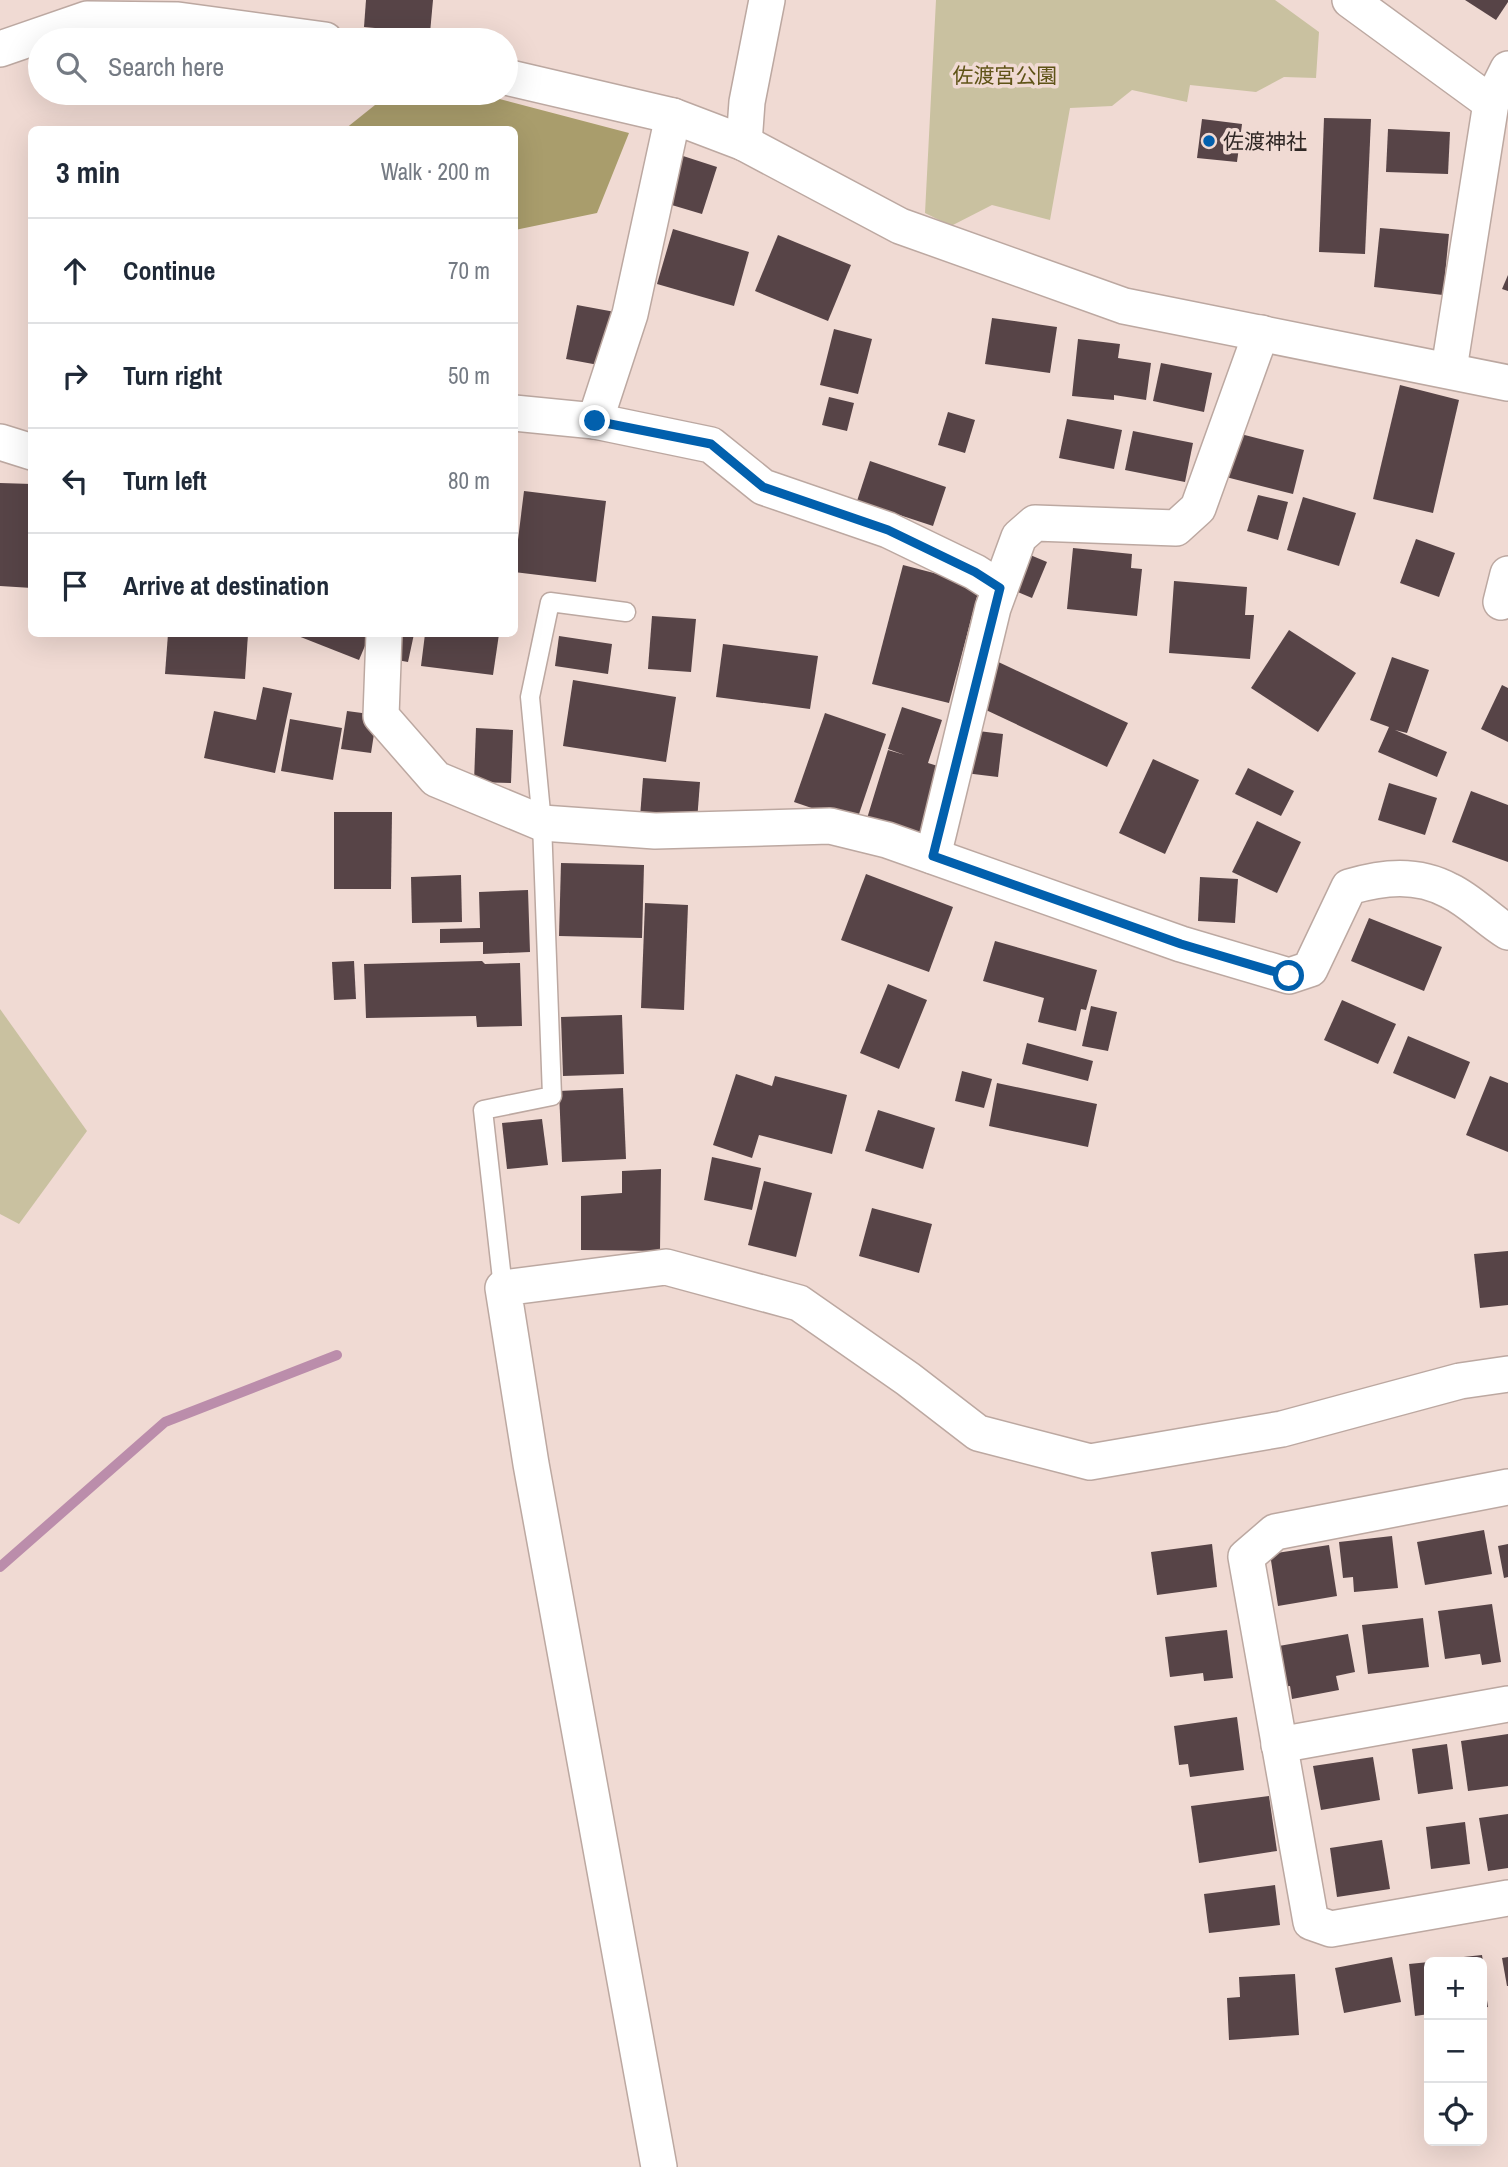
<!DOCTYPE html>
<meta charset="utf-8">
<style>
:root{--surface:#fff;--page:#f6f6f7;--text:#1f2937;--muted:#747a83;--line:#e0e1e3}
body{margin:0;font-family:"Archivo Narrow","Noto Sans JP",sans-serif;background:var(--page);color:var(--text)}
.controls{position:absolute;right:21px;bottom:21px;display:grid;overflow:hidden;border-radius:10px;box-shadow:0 7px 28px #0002}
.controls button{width:63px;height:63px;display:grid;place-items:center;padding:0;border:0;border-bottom:2px solid var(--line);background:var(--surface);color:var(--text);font:35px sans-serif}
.stop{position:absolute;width:21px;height:21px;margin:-16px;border:5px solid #0260ad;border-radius:50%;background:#fff}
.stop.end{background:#0260ad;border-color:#fff;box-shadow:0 2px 7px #0008}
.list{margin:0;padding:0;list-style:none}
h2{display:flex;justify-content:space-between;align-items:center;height:91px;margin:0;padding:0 28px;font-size:30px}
h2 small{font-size:23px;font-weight:400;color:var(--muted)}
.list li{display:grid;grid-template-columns:46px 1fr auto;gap:21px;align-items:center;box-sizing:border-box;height:105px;padding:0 28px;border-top:2px solid var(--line)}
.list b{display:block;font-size:26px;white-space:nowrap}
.list em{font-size:23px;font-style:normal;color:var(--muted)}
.icon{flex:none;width:38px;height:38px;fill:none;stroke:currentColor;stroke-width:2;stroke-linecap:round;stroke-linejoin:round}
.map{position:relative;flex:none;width:1508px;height:2167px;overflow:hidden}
.search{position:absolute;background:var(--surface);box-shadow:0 7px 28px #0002;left:28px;top:28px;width:490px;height:77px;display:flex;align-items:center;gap:18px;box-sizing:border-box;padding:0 24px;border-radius:38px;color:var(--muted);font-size:26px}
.panel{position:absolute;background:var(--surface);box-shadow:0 7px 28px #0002;left:28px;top:126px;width:490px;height:511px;border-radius:10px}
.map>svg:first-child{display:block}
.green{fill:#c9c1a0}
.forest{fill:#a99d6c}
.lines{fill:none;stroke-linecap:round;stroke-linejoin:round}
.stream{stroke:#bb8dab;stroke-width:10}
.building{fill:#574447}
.lane-casing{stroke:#bca8a1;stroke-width:21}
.street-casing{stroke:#bca8a1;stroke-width:38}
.lane{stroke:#fff;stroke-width:18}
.street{stroke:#fff;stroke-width:35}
.route{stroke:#0260ad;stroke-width:9}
.poi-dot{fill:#0260ad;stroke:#f0dad3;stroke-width:2.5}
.labels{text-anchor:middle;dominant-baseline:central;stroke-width:7;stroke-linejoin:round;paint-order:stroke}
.park-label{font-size:21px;fill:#5f5317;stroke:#f0dad3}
.poi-label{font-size:21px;fill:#2f2725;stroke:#f0dad3;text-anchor:start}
</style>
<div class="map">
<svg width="1508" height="2167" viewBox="0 0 1508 2167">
<rect width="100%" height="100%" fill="#f0dad3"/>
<g class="green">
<polygon points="936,0 1275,0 1319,32 1316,78 1284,77 1256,92 1190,85 1187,102 1132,90 1112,106 1070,108 1050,220 992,205 951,226 925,213"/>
<polygon points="0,1009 87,1131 19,1224 0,1214"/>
</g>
<polygon class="forest" points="390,93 477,93 629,133 597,213 515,230 514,130 345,129"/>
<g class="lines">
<polyline class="stream" points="0,1567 165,1422 337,1355"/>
</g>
<g class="building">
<polygon points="366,0 433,0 430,33 364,27"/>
<polygon points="1465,0 1508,0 1508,2 1496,20"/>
<polygon points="225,93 263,93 263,99"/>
<polygon points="1324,118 1371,119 1365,254 1319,252"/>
<polygon points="1202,119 1242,124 1237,162 1197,158"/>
<polygon points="1388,129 1450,132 1448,174 1386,172"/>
<polygon points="680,155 717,167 702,214 665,203"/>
<polygon points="1380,228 1449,234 1443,295 1374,287"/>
<polygon points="673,229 749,252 734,306 657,284"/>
<polygon points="778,235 851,265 828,321 755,291"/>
<polygon points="1508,275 1508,291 1502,289"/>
<polygon points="577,305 615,312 604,366 566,359"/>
<polygon points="992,318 1057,327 1050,373 985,364"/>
<polygon points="834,329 872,339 858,394 820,385"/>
<polygon points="1078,339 1120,344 1118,358 1151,363 1146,400 1114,395 1114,400 1072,396"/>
<polygon points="1161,363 1212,373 1204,412 1153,401"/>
<polygon points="1400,385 1459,400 1433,513 1373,499"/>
<polygon points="829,397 854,403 847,431 822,425"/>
<polygon points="948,412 975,420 965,453 938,445"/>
<polygon points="1067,419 1122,430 1114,469 1059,458"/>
<polygon points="1133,431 1193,443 1185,482 1125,470"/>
<polygon points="1233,432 1304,450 1293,494 1222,476"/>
<polygon points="870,461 946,487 933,526 857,501"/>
<polygon points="0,483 32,484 32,588 0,586"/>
<polygon points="524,491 606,501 596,582 514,572"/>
<polygon points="1258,495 1288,502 1278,540 1247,531"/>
<polygon points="1303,497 1356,513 1339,566 1287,550"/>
<polygon points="1416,539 1455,553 1439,597 1400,583"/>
<polygon points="1073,548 1132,554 1131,568 1142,569 1137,616 1067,609"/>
<polygon points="1023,552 1047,562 1032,598 1008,588"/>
<polygon points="903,565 980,585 949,703 872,684"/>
<polygon points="1174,581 1247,587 1245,615 1254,615 1250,659 1169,653"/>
<polygon points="652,616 696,619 691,672 648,669"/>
<polygon points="1289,630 1356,673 1318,732 1251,688"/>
<polygon points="168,634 248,634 245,679 165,674"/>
<polygon points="293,634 370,634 359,660"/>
<polygon points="391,634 414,634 408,662 386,658"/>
<polygon points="425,634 499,634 493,675 421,666"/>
<polygon points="559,636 612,644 608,674 555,666"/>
<polygon points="723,644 818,656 810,709 716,697"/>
<polygon points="1392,657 1429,670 1407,733 1395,730 1447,752 1437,777 1378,752 1389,727 1370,720"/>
<polygon points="992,659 1128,723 1107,767 971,703"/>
<polygon points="573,680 676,697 666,762 563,746"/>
<polygon points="1502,685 1508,688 1508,742 1481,729"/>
<polygon points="263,687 292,693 275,773 204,758 214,711 256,720"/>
<polygon points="902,707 942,720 928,763 941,767 919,841 865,825 888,750 905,755 888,749"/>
<polygon points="347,711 377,715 371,753 341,749"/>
<polygon points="825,713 886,734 856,823 794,802"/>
<polygon points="290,719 342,728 333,780 281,771"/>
<polygon points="476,728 513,730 511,783 474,782"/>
<polygon points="970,730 1003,734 998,777 965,773"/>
<polygon points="1153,759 1199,780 1165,854 1119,833"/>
<polygon points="1248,768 1294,791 1281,816 1235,794"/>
<polygon points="643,778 700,782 697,821 640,817"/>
<polygon points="1389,783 1437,798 1425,835 1378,820"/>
<polygon points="1471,791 1508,805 1508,862 1452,842"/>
<polygon points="334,812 392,812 391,889 334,889"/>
<polygon points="1257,821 1301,842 1277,893 1232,872"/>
<polygon points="561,863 644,865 642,938 559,936"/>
<polygon points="866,874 953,907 929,972 841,940"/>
<polygon points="461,875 462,922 412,923 411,877"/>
<polygon points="1200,877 1238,879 1235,923 1198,921"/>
<polygon points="528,890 530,952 483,954 483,942 440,943 440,929 480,928 479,892"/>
<polygon points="645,903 688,905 684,1010 641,1008"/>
<polygon points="1369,918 1442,947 1424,991 1351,961"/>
<polygon points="995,941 1097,970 1086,1010 1081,1009 1076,1031 1038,1022 1044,998 983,981"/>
<polygon points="354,961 356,999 334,1000 332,962"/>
<polygon points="482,961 485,964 520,963 522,1026 477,1027 476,1016 366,1018 364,964"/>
<polygon points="888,984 927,1000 899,1069 860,1053"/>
<polygon points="1342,1000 1396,1024 1378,1064 1324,1040"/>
<polygon points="1091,1006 1117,1012 1108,1051 1082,1046"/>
<polygon points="622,1015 624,1074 563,1076 561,1017"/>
<polygon points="1408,1036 1470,1062 1455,1099 1393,1073"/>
<polygon points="1027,1043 1093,1061 1088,1081 1022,1064"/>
<polygon points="962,1071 992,1079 984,1108 955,1101"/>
<polygon points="736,1074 772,1086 775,1076 847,1095 832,1154 759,1135 752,1158 713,1145"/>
<polygon points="1490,1076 1508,1083 1508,1152 1466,1135"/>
<polygon points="997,1083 1097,1104 1088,1147 989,1126"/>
<polygon points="623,1088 626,1159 562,1162 559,1091"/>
<polygon points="878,1110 935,1128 923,1169 865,1151"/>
<polygon points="542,1119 548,1165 507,1169 502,1123"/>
<polygon points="712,1157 761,1168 752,1210 704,1200"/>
<polygon points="661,1169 660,1251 581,1250 581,1196 622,1193 622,1171"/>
<polygon points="764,1181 812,1193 796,1257 748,1245"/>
<polygon points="872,1208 932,1224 919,1273 859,1256"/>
<polygon points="1508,1251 1508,1305 1480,1308 1474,1254"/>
<polygon points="1484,1530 1492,1574 1425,1585 1417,1542"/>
<polygon points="1392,1536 1398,1588 1354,1592 1353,1577 1343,1578 1339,1542"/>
<polygon points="1212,1544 1217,1587 1157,1595 1151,1552"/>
<polygon points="1508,1544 1508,1577 1504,1578 1498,1546"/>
<polygon points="1329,1545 1337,1596 1278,1606 1270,1554"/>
<polygon points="1492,1604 1501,1662 1482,1665 1480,1654 1445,1659 1438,1611"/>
<polygon points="1423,1618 1429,1667 1368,1674 1362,1625"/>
<polygon points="1227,1630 1233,1678 1204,1681 1203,1673 1170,1677 1165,1637"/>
<polygon points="1348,1634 1355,1672 1336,1676 1339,1690 1292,1699 1290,1686 1280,1687 1273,1647"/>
<polygon points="1237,1717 1244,1770 1190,1777 1188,1764 1179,1765 1174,1726"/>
<polygon points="1508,1734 1508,1786 1468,1791 1461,1741"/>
<polygon points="1447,1744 1453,1789 1418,1794 1412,1749"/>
<polygon points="1373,1757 1380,1800 1321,1810 1313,1766"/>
<polygon points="1269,1796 1277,1851 1199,1863 1191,1806"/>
<polygon points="1508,1814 1508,1868 1488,1871 1479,1818"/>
<polygon points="1465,1822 1470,1864 1431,1869 1426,1827"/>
<polygon points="1382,1840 1390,1889 1337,1897 1330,1848"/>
<polygon points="1275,1885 1280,1925 1209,1933 1204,1894"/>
<polygon points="1482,1955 1483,1962 1436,1962 1436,1960"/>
<polygon points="1392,1957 1401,2002 1344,2013 1335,1968"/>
<polygon points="1508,1957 1508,1986 1507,1986 1502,1958"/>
<polygon points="1429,1962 1429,2014 1415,2016 1409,1964"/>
<polygon points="1482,1966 1488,2007 1482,2008"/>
<polygon points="1295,1974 1299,2035 1229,2040 1227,1998 1240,1997 1239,1977"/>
</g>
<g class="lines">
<defs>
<polyline id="lane" points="503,1288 483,1110 552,1096 542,823 530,697 550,602 626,612"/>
<g id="street">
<polyline points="1350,0 1491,103 1449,369"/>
<polyline points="0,49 87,19 178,20 325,40"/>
<polyline points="506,77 673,116 744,143 900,226 1124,306 1508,383"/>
<polyline points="1491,103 1508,69"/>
<polyline points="744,143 747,102 767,0"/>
<polyline points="514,413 595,421 630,314 673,116"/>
<polyline points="595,421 711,445 763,487 888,530 975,572 1000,588"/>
<polyline points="0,442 32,452"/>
<polyline points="1501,602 1508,574"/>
<path d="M384,634l-3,82 55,63 106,44 113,8 175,-5 57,14 294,104 108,32 21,-7 39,-82c34,-10 68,-14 101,4 21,10 38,29 58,41"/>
<polyline points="933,856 993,608 1019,537 1035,523 1176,528 1198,508 1261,333"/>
<polyline points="1508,1487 1275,1532 1246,1557 1311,1922 1331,1929 1508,1898"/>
<polyline points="1279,1745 1508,1704"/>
<polyline points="659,2167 531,1464 503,1288 666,1267 799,1303 908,1379 978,1433 1090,1462 1282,1429 1460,1381 1508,1374"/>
</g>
</defs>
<use href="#lane" class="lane-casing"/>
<use href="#street" class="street-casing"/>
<use href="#lane" class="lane"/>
<use href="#street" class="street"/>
</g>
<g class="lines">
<polyline class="route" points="595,421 711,444 763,487 888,530 975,572 1000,588 933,856 1181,944 1289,976"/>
</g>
<circle class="poi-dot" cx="1209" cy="141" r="7"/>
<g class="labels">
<g class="park-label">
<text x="1005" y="75">佐渡宮公園</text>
</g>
<g class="poi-label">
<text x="1223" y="141">佐渡神社</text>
</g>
</g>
</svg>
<div class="controls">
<button>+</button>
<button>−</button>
<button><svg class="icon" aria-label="locate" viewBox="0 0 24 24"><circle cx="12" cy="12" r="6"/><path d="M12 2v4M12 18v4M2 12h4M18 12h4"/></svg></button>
</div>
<div class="stop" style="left:1289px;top:976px"></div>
<div class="stop end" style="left:595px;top:421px"></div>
<div class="search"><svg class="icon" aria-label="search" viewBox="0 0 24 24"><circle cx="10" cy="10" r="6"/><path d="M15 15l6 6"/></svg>Search here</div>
<section class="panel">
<h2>3 min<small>Walk · 200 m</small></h2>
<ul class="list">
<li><svg class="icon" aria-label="ahead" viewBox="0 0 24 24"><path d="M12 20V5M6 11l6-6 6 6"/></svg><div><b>Continue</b></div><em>70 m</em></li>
<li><svg class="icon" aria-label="right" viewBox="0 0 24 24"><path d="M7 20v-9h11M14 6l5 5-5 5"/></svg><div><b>Turn right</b></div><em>50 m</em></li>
<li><svg class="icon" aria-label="left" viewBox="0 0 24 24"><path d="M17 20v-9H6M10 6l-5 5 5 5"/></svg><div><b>Turn left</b></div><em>80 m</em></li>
<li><svg class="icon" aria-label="arrive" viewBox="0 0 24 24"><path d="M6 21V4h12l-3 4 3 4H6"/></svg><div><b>Arrive at destination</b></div></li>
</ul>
</section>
</div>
